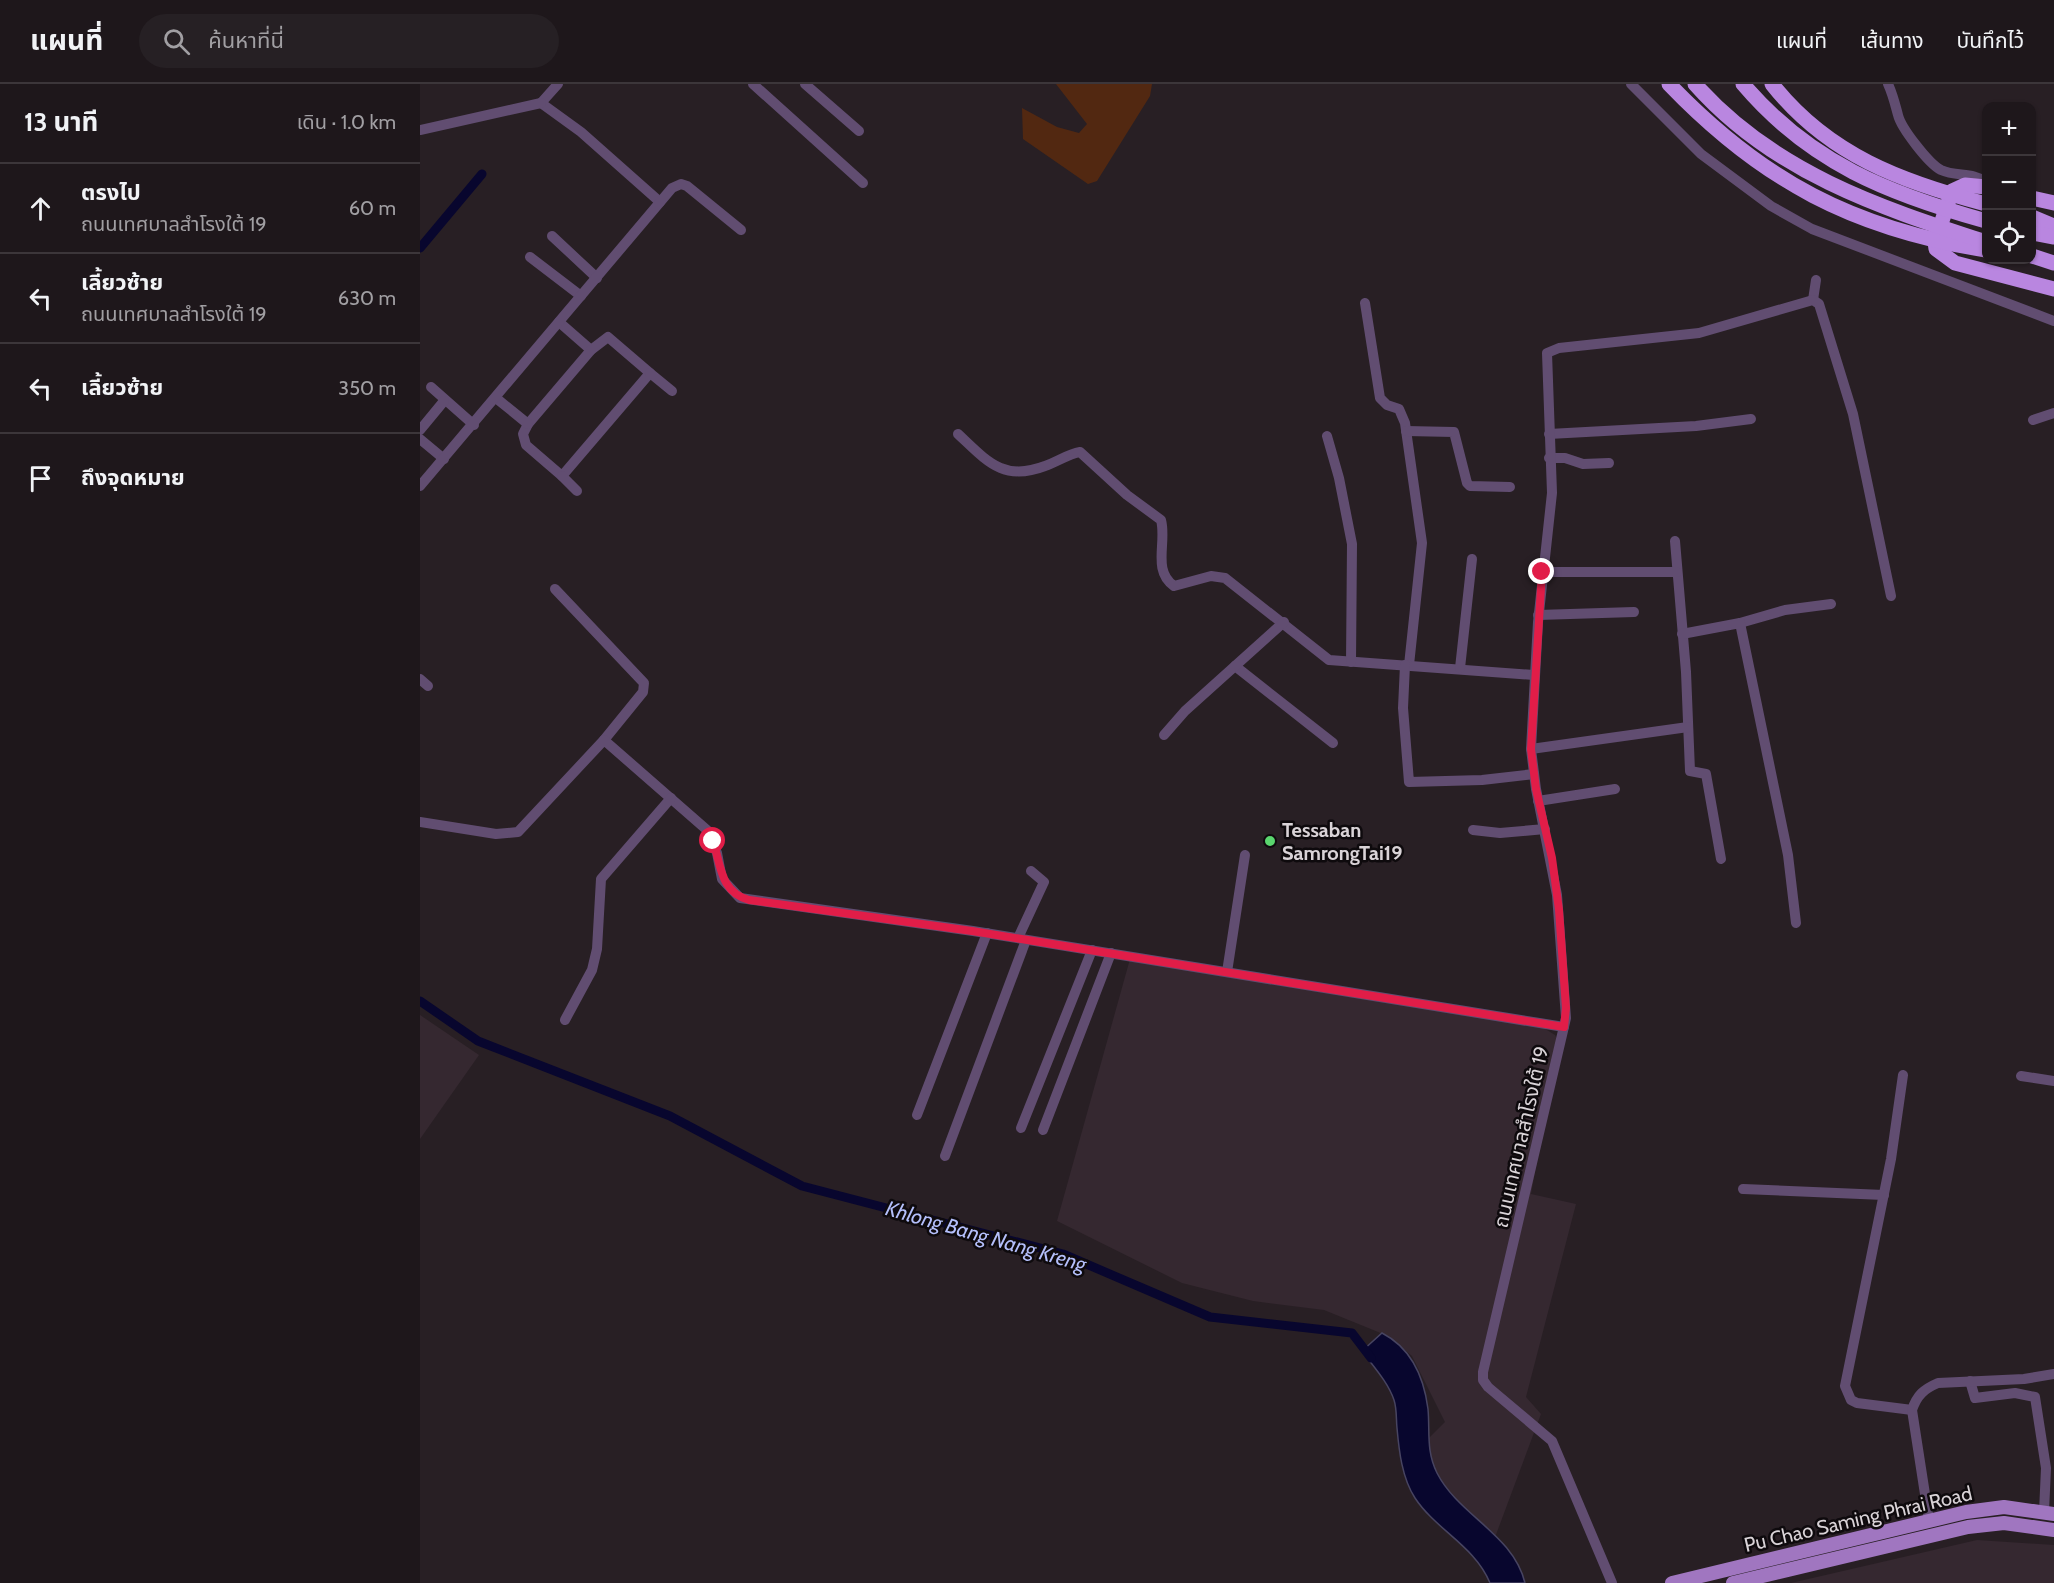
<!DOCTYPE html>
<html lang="th">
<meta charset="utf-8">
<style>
:root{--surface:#1e171b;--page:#262024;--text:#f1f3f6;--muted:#a19fa3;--line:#3c363a}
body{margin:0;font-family:Cabin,"Noto Sans Thai",sans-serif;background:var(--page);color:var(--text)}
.controls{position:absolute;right:18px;top:18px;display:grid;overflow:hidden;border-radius:12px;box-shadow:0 2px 4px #0004}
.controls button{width:54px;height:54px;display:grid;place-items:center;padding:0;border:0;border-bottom:2px solid var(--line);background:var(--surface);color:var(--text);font:30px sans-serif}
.stop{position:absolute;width:18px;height:18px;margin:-14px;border:4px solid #e11d48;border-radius:50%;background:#fff}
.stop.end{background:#e11d48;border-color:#fff;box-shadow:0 2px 6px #0008}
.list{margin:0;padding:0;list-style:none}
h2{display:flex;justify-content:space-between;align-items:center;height:78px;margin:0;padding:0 24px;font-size:26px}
h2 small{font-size:20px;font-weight:400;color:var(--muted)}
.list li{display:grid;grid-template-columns:39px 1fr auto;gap:18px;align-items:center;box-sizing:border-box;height:90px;padding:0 24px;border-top:2px solid var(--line)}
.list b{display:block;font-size:22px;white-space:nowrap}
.list p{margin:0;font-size:20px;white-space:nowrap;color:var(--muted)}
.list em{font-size:20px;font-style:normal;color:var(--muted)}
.icon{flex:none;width:33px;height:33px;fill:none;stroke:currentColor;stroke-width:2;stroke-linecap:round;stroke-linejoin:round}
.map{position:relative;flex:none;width:1634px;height:1499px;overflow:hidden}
header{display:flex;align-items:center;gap:36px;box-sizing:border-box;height:84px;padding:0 30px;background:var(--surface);border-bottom:2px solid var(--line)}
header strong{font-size:28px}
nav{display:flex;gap:33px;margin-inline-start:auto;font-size:21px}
.search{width:420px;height:54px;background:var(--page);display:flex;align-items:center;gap:15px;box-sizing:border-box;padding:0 21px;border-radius:33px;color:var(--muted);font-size:22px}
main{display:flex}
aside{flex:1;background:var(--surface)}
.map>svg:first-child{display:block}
.built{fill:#352830}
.green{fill:#522811}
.water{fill:#08062e;stroke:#474461;stroke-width:1.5}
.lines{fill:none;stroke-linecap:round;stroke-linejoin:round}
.canal{stroke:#08062e;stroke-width:9}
.minor{stroke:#614d71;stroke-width:10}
.major{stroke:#a076c0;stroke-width:14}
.highway{stroke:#b986e0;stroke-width:15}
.highway-bridge{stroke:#b986e0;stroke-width:15}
.route{stroke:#e11d48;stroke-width:8}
.poi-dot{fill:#5ad56e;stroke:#0e0a0d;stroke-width:2}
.labels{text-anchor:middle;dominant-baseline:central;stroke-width:5;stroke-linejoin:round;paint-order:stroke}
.poi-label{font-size:20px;font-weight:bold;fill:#d9d3d7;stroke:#0e0a0d;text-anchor:start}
.street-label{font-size:20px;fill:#d9d3d7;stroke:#0e0a0d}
.water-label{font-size:21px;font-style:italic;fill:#b4bffb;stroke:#0e0a0d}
</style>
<header>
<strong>แผนที่</strong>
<div class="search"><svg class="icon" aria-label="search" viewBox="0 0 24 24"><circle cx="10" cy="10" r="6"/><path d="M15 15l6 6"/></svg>ค้นหาที่นี่</div>
<nav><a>แผนที่</a><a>เส้นทาง</a><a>บันทึกไว้</a></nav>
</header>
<main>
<aside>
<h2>13 นาที<small>เดิน · 1.0 km</small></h2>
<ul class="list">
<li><svg class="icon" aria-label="ahead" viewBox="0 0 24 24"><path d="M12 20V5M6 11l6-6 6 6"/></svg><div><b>ตรงไป</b><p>ถนนเทศบาลสำโรงใต้ 19</p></div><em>60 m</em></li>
<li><svg class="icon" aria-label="left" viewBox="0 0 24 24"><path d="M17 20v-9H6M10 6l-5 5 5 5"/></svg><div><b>เลี้ยวซ้าย</b><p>ถนนเทศบาลสำโรงใต้ 19</p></div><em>630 m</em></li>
<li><svg class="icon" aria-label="left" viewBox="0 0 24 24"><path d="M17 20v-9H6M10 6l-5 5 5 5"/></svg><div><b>เลี้ยวซ้าย</b></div><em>350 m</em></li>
<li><svg class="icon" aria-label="arrive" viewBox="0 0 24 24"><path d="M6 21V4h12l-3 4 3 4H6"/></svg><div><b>ถึงจุดหมาย</b></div></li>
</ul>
</aside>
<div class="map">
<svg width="1634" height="1499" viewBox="0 0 1634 1499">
<rect width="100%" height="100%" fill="#281f24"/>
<g class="built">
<polygon points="710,875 1122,943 1135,951 1139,959 1111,1110 1156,1120 1106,1313 1121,1330 1074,1456 1015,1396 1002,1361 1025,1338 992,1272 968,1252 904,1226 833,1217 762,1199 637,1137"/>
<polygon points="0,931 59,971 0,1055"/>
<polygon points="1557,1456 1634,1461 1634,1499 1371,1499"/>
</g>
<polygon class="green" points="636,0 732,0 730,12 677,97 668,100 603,55 602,24 637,43 659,49 667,40"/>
<path class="water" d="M962,1249c29,15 42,45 46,76 2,23 -2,42 9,64 22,43 76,61 88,110h-35c-15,-37 -54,-53 -75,-85 -13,-20 -16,-47 -18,-70 -1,-9 0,-19 -3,-28 -6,-18 -21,-34 -32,-49z"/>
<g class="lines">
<g class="canal">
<polyline points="0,164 62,90"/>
<polyline points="0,917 58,957 250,1032 382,1102 643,1170 790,1233 932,1249 951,1274"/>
</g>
<g class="minor">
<polyline points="138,0 121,19 161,48 240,118"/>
<polyline points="333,0 443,99"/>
<polyline points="385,0 439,47"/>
<polyline points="1211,0 1281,70 1351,122 1392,145 1634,237"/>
<path d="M1468,0c5,11 7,20 10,31 3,13 31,49 43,55 15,7 32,2 45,12"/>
<polyline points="0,46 121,19"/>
<polyline points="132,152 177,194"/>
<polyline points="110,173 161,212"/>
<polyline points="1393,216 1396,196"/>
<polyline points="945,219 960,314 967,321 979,325 985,339 1002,459 989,581"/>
<polyline points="139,238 171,266"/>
<polygon points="188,253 230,289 142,392 106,361 103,350 108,340 171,266"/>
<polyline points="230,289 252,307"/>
<polyline points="11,303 54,341"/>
<polyline points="76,314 108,340"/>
<polyline points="1613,336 1634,329"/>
<polyline points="0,346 24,317"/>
<polyline points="986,347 1034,348 1047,399 1050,402 1090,403"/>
<path d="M538,350c29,27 45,48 87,32 12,-4 23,-12 35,-14l47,43 34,25c6,22 -9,51 13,66l37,-10 14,2 104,82 205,15"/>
<polyline points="1129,350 1276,342 1331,335"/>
<polyline points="907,352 919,394 932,460 931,578"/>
<polyline points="0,355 24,375"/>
<polyline points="1129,374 1145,374 1163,380 1189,379"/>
<polyline points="142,392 157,407"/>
<polyline points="0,402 252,104 261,100 267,102 321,146"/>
<polyline points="1255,457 1266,588 1270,687 1286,690 1301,775"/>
<polyline points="1122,488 1257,488"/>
<polyline points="135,505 224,599 223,608 184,656"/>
<polyline points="1118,531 1214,528"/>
<polyline points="1320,539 1365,526 1411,520"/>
<polyline points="1262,550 1320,539 1368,771 1376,839"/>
<polyline points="985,581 983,624 989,698 1062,696 1114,690"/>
<polyline points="815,582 913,659"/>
<polyline points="1040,584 1052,475"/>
<polyline points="0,595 8,602"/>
<polyline points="744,651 765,627 864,538"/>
<polyline points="1111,665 1268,643"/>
<polyline points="1118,717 1195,705"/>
<polyline points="0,738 76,750 98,748 184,656 287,746 297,769 302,795 320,814 553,847 1144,943"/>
<polyline points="1053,746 1080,749 1125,745"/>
<polyline points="598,854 624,798 611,787"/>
<polyline points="807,888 825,771"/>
<polyline points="145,936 172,886 177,865 181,795 251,714"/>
<polyline points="1483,991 1471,1075 1425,1302 1431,1316 1437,1319 1492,1326"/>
<polyline points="1601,992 1634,997"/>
<polyline points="497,1031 567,849"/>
<polyline points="601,1044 672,866"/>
<polyline points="623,1046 691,869"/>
<polyline points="525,1072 606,856"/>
<polyline points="1323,1105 1464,1111"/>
<polyline points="1550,1297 1555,1314 1595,1309 1615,1313 1626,1384 1624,1428"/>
<path d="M1509,1436l-17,-110c5,-15 12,-21 26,-27l86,-4 30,-5"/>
<polyline points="1192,1499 1132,1357 1068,1303 1063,1296 1063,1288 1146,934 1137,811 1116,705 1111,665 1118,538 1132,409 1127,269 1139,264 1279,249 1393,216 1399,220 1433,330 1471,512"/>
</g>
<g class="major">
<polyline points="1252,1499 1546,1428 1584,1423 1634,1430"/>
<polyline points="1313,1499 1548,1443 1584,1439 1634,1446"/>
</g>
<g class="highway">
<polyline points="1566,103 1545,101 1532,107 1515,158 1516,165 1535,179 1634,205"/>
<polyline points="1612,114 1634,119"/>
<polyline points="1612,133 1634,142"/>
<polyline points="1612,149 1634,153"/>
<polyline points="1612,172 1634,179"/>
</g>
<g class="highway-bridge">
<path d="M1249,0c93,97 185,145 317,166"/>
<path d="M1275,0c78,88 183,123 291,158"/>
<path d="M1323,0c67,79 146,110 243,137"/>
<path d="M1352,0c56,71 130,98 214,120"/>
</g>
</g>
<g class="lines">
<path class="route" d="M293,757c8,24 7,51 36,59l223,31 592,96 2,-19 -7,-98 -7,-52 -16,-69 -5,-40 11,-177"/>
</g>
<circle class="poi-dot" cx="850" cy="757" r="6"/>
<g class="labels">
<g class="poi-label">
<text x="862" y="746">Tessaban<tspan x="862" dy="23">SamrongTai19</tspan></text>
</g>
<g class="street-label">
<text transform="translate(1101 1053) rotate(-77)">ถนนเทศบาลสำโรงใต้ 19</text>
<text transform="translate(1438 1435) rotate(-13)">Pu Chao Saming Phrai Road</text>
</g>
<g class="water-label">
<text transform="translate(566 1152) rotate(16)">Khlong Bang Nang Kreng</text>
</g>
</g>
</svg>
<div class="controls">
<button>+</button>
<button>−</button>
<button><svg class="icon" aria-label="locate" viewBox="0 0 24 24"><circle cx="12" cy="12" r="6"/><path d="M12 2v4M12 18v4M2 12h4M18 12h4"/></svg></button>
</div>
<div class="stop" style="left:293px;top:757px"></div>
<div class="stop end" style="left:1122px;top:488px"></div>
</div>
</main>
